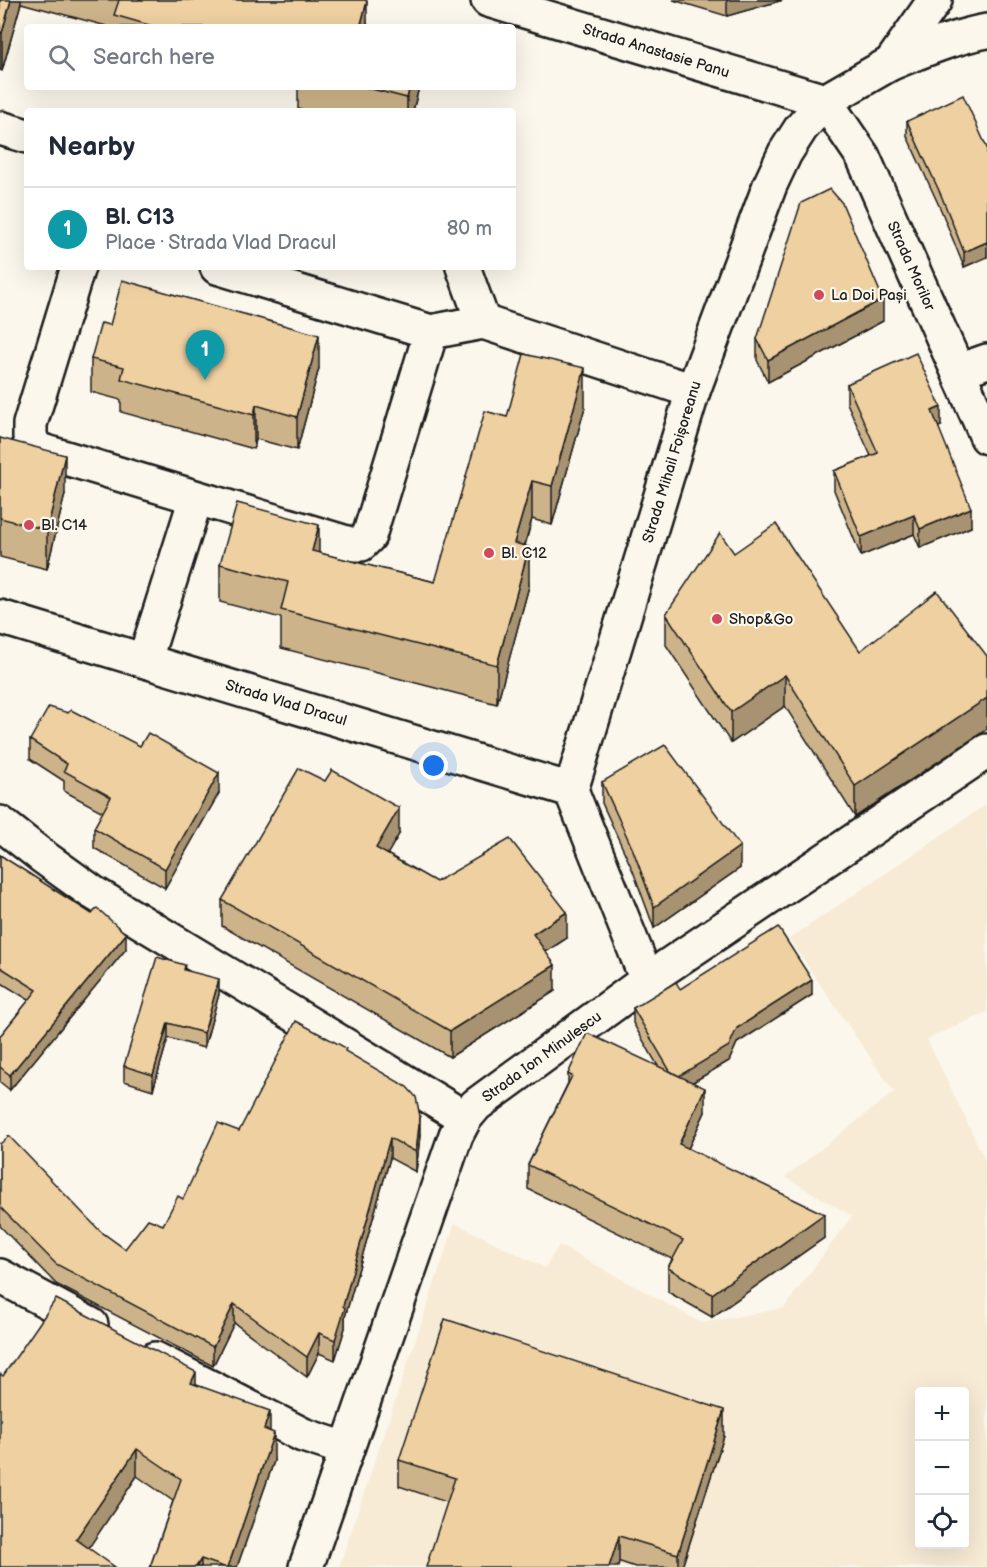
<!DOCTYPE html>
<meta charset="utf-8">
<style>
:root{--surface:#fff;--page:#f2f2f3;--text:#1f2937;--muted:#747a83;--line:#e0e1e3;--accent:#7c3aed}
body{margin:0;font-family:"Balsamiq Sans",sans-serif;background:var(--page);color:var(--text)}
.controls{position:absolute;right:18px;bottom:18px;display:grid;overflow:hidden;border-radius:6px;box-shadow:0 6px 24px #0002}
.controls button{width:54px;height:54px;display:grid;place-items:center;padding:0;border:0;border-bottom:2px solid var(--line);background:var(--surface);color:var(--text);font:30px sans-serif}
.you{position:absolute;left:434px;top:766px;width:21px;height:21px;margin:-15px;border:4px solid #fff;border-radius:50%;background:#1a73e8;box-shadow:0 0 0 9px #1a73e833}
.badge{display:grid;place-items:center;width:39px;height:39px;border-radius:50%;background:var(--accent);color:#fff;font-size:20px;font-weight:700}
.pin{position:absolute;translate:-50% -50px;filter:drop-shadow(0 2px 3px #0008)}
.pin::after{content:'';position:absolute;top:32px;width:21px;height:18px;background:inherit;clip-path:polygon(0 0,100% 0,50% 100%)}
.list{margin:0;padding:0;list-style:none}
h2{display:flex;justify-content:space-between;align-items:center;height:78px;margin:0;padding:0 24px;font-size:26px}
h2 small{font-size:20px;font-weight:400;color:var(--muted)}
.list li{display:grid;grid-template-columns:39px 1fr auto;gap:18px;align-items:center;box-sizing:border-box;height:84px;padding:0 24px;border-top:2px solid var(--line)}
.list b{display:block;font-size:22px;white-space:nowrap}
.list p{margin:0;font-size:20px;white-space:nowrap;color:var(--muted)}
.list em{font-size:20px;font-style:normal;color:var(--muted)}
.icon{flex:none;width:33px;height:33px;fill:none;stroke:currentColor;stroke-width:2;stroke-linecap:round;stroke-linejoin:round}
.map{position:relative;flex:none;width:987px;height:1567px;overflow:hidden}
.search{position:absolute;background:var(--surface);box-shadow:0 6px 24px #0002;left:24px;top:24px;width:492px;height:66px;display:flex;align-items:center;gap:15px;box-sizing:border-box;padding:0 21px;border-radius:6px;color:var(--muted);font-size:22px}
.panel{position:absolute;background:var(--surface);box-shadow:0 6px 24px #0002;left:24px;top:108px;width:492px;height:162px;border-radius:6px}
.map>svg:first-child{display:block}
.built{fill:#f7ebd6;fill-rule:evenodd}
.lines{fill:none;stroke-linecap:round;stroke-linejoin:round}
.minor-casing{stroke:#1c1c1c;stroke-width:38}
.minor{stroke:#fbf7ec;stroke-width:33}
.wall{fill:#cdb38a;stroke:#1c1c1c;stroke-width:1.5}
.shaded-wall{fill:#a79271;stroke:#1c1c1c;stroke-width:1.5}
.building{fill:#eed0a1;stroke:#1c1c1c;stroke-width:1.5}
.poi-dot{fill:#d1495b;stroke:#fbf7ec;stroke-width:2}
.labels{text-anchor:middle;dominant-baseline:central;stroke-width:4.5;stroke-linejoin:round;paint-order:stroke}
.street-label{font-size:15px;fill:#1c1c1c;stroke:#fbf7ec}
.poi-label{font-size:15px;fill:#1c1c1c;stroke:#fbf7ec;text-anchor:start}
</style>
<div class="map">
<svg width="987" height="1567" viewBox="0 0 987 1567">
<rect width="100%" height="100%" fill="#fbf7ec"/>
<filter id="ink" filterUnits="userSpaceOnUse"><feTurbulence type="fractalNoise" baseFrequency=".0167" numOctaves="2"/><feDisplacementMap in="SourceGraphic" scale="12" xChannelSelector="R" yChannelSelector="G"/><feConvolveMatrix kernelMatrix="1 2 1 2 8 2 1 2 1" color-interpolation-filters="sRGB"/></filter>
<g filter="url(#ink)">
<path class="built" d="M987,804v208l-60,27 60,125v403h-648l116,-344 90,45 14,-23 143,78 82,-15 68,-92 -67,-39 109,-85 -105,-153zM920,1392h44v152h-44z"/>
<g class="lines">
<defs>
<g id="minor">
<polyline points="488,0 825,101"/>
<path d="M891,63c31,-12 62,-26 96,-32"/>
<polyline points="825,101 863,157 987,437"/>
<polyline points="0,128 27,136"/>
<polyline points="78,267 30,424 30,437 36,449 350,544 361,544 369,536 431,332 483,322 693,391"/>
<polyline points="217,267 431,332"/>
<polyline points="463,267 483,322"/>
<polyline points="959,371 987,361"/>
<polyline points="0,617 571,790"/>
<polyline points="145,659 196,498"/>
<polyline points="0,823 42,856 92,892 465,1118"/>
<polyline points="647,980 571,790 693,391 770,185 785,153 801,128 825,101 891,63 935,0"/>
<polyline points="0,1276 91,1325"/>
<polyline points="155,1359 303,1435 346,1449"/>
<polyline points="306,1567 456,1135 465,1118 476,1105 647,980 987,751"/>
</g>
</defs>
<use href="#minor" class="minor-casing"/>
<use href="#minor" class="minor"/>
</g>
<g class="wall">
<polygon points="0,0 365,0 367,25 374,27 110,27 21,3 2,71 0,70"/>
<polygon points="673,0 783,0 727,16"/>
<polygon points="298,87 419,87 413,111 307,111 298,109"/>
<polygon points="907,121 987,148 987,257 964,267 941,210 907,136"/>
<polygon points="883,321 768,382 757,360 757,339"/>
<polygon points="110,325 319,368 297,450 256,439 254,449 121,412 121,400 91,392 91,359"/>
<polygon points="847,384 941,426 938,427 971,527 920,548 914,534 861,556 834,490 834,471 871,456 847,403"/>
<polygon points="585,407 552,525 532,519 525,546 529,586 497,704 281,648 281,618 220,602 220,564 319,553 435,582"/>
<polygon points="0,438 65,494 47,569 0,557"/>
<polygon points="734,553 860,651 987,656 987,729 855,817 785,706 731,743 666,645 666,614"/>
<polygon points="30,740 219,793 165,888 94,848 94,828 103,812 64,791 64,781 30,759"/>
<polygon points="602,782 740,868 654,928 633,871 602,803"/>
<polygon points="399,834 387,854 436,882 567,938 546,952 555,991 450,1057 222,926 222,900"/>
<polygon points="0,855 126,949 10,1090 0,1082 0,1036 29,1000 0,982"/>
<polygon points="185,970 219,994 204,1048 168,1038 153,1090 124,1081 124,1066"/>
<polygon points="680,989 812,995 737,1043 729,1061 693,1082 705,1112 688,1149 824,1238 712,1317 668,1292 668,1268 672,1259 528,1189 528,1165 568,1083 568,1074 658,1066 633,1023 633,1008"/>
<polygon points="346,1052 420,1135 416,1172 390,1158 345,1317 345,1328 335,1360 319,1353 307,1377 234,1323 213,1366 56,1284 0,1226 0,1144 100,1231 125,1249 163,1225 239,1131"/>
<polygon points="3,1376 196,1385 270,1432 274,1461 237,1567 150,1567 173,1501 137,1476 88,1548 0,1567"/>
<polygon points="724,1436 682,1567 635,1567 399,1486 399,1460"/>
</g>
<g class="shaded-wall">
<polygon points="11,0 21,0 21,3 2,71 2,33"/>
<polygon points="727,0 783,0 727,16"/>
<polygon points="367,1 367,27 361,24"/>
<polygon points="410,87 419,87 413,111 407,111 407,98"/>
<polygon points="987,242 987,257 964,267 964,252"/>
<polygon points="883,299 883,321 768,382 768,360"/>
<polygon points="319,335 319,368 297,450 297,417"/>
<polygon points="585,368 585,407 552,525 552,486"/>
<polygon points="256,405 256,439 254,449 254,415"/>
<polygon points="941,407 941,426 932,430 932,411"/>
<polygon points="65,455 65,494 47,569 47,530"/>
<polygon points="532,481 532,519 514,581 514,543"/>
<polygon points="971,508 971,527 920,548 920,529"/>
<polygon points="914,515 914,534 861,556 861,537"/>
<polygon points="319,525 319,564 312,551"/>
<polygon points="529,547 529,586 497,704 497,665"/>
<polygon points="785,675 785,706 731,743 731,712"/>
<polygon points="987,698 987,729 855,817 855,786"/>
<polygon points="219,773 219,793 165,888 165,869"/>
<polygon points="399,808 399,834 376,874 376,848"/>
<polygon points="740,846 740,868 654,928 654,907"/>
<polygon points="567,912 567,938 533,960 533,934"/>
<polygon points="126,934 126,949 10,1090 10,1075"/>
<polygon points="555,965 555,991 450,1057 450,1031"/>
<polygon points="219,979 219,994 204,1048 204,1033"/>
<polygon points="812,980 812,995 737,1043 729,1061 674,1093 674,1078 737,1028"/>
<polygon points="168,1023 168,1038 153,1090 153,1075"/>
<polygon points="705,1088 705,1112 679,1168 679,1144"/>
<polygon points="420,1116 420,1135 416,1172 416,1152"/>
<polygon points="390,1138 390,1158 345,1317 345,1328 335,1360 335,1340 343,1306"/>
<polygon points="824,1214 824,1238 712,1317 712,1294"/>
<polygon points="234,1304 234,1323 213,1366 213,1347"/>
<polygon points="319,1333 319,1353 307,1377 307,1357"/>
<polygon points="196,1372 196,1400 191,1383"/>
<polygon points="724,1410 724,1436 682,1567 678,1567 678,1554"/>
<polygon points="270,1411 270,1439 264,1429"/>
<polygon points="274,1433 274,1461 237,1567 228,1567"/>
<polygon points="137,1449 137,1476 76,1567 76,1539"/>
<polygon points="619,1536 619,1562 618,1567 609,1567"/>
<polygon points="201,1559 201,1567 196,1567"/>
</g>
<g class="building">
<polygon points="0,0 11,0 2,33 0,32"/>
<polygon points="119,0 365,0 367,1 361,24 374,27 156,27 114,15"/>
<polygon points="364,87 410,87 407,98"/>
<polygon points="963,95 987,148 987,242 964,252 941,195 907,121"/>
<polygon points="830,189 842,203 883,299 768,360 757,339 801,203"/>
<polygon points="122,280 319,335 297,417 256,405 254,415 121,379 124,367 91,359 101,323 110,325"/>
<polygon points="916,353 941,407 932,411 971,508 920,529 914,515 861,537 834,471 878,453 847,384"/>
<polygon points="524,354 585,368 552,486 532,481 514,543 529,547 497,665 281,610 288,582 220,564 237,503 319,525 312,551 435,582 485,411 507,417"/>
<polygon points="0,438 65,455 47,530 0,518"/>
<polygon points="776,524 860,651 937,591 987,656 987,698 855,786 785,675 731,712 666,614 720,533 734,553"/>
<polygon points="49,707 68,713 71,710 140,746 148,733 219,773 165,869 94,828 111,797 64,771 67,764 30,740"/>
<polygon points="665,745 740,846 654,907 633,850 602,782"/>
<polygon points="299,768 325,781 332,770 399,808 376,848 436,882 510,839 567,912 533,934 555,965 450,1031 222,900"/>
<polygon points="0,855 92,914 97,908 126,934 10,1075 0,1067 0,1036 37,990 0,967"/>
<polygon points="778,927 812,980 737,1028 729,1046 679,1076 670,1071 633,1008 676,982 680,989"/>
<polygon points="157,957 185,965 184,970 219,979 204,1033 168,1023 153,1075 124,1066"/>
<polygon points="296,1021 346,1048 345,1051 407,1087 416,1097 420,1116 416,1152 390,1138 343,1306 345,1308 335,1340 319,1333 307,1357 234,1304 213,1347 56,1264 0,1207 0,1144 9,1136 100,1231 125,1249 148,1219 163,1225 178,1196 183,1199 218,1123 239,1131"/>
<polygon points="587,1033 705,1088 679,1144 824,1214 712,1294 668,1268 683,1240 528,1165 572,1076 568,1074"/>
<polygon points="56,1299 196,1372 191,1383 270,1411 264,1429 274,1433 228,1567 224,1567 201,1559 196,1567 150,1567 181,1479 137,1449 76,1539 115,1567 0,1567 0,1374 3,1376"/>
<polygon points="445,1319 724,1410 678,1554 619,1536 609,1567 426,1567 455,1478 399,1460"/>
</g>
</g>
<g class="poi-dot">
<circle cx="819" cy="295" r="6"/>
<circle cx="29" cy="525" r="6"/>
<circle cx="489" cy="553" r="6"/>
<circle cx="717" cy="619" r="6"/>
</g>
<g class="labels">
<g class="street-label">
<text transform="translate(656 51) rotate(17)">Strada Anastasie Panu</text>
<text transform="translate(911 266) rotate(66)">Strada Morilor</text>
<text transform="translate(672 462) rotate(-73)">Strada Mihail Foișoreanu</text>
<text transform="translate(286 703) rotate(17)">Strada Vlad Dracul</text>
<text transform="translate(542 1057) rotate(-36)">Strada Ion Minulescu</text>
</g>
<g class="poi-label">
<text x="831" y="295">La Doi Pași</text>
<text x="41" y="525">Bl. C14</text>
<text x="501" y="553">Bl. C12</text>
<text x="729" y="619">Shop&amp;Go</text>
</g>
</g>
</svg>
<div class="controls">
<button>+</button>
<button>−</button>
<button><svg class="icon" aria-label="locate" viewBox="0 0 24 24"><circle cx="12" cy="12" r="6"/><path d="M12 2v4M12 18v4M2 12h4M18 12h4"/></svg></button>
</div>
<div class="you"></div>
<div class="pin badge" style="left:205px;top:380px;background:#0f9aa8">1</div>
<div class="search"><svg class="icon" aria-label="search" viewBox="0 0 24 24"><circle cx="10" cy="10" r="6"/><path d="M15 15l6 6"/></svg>Search here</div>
<section class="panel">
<h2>Nearby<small></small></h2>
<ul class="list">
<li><span class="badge" style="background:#0f9aa8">1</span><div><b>Bl. C13</b><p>Place · Strada Vlad Dracul</p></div><em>80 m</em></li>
</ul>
</section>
</div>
